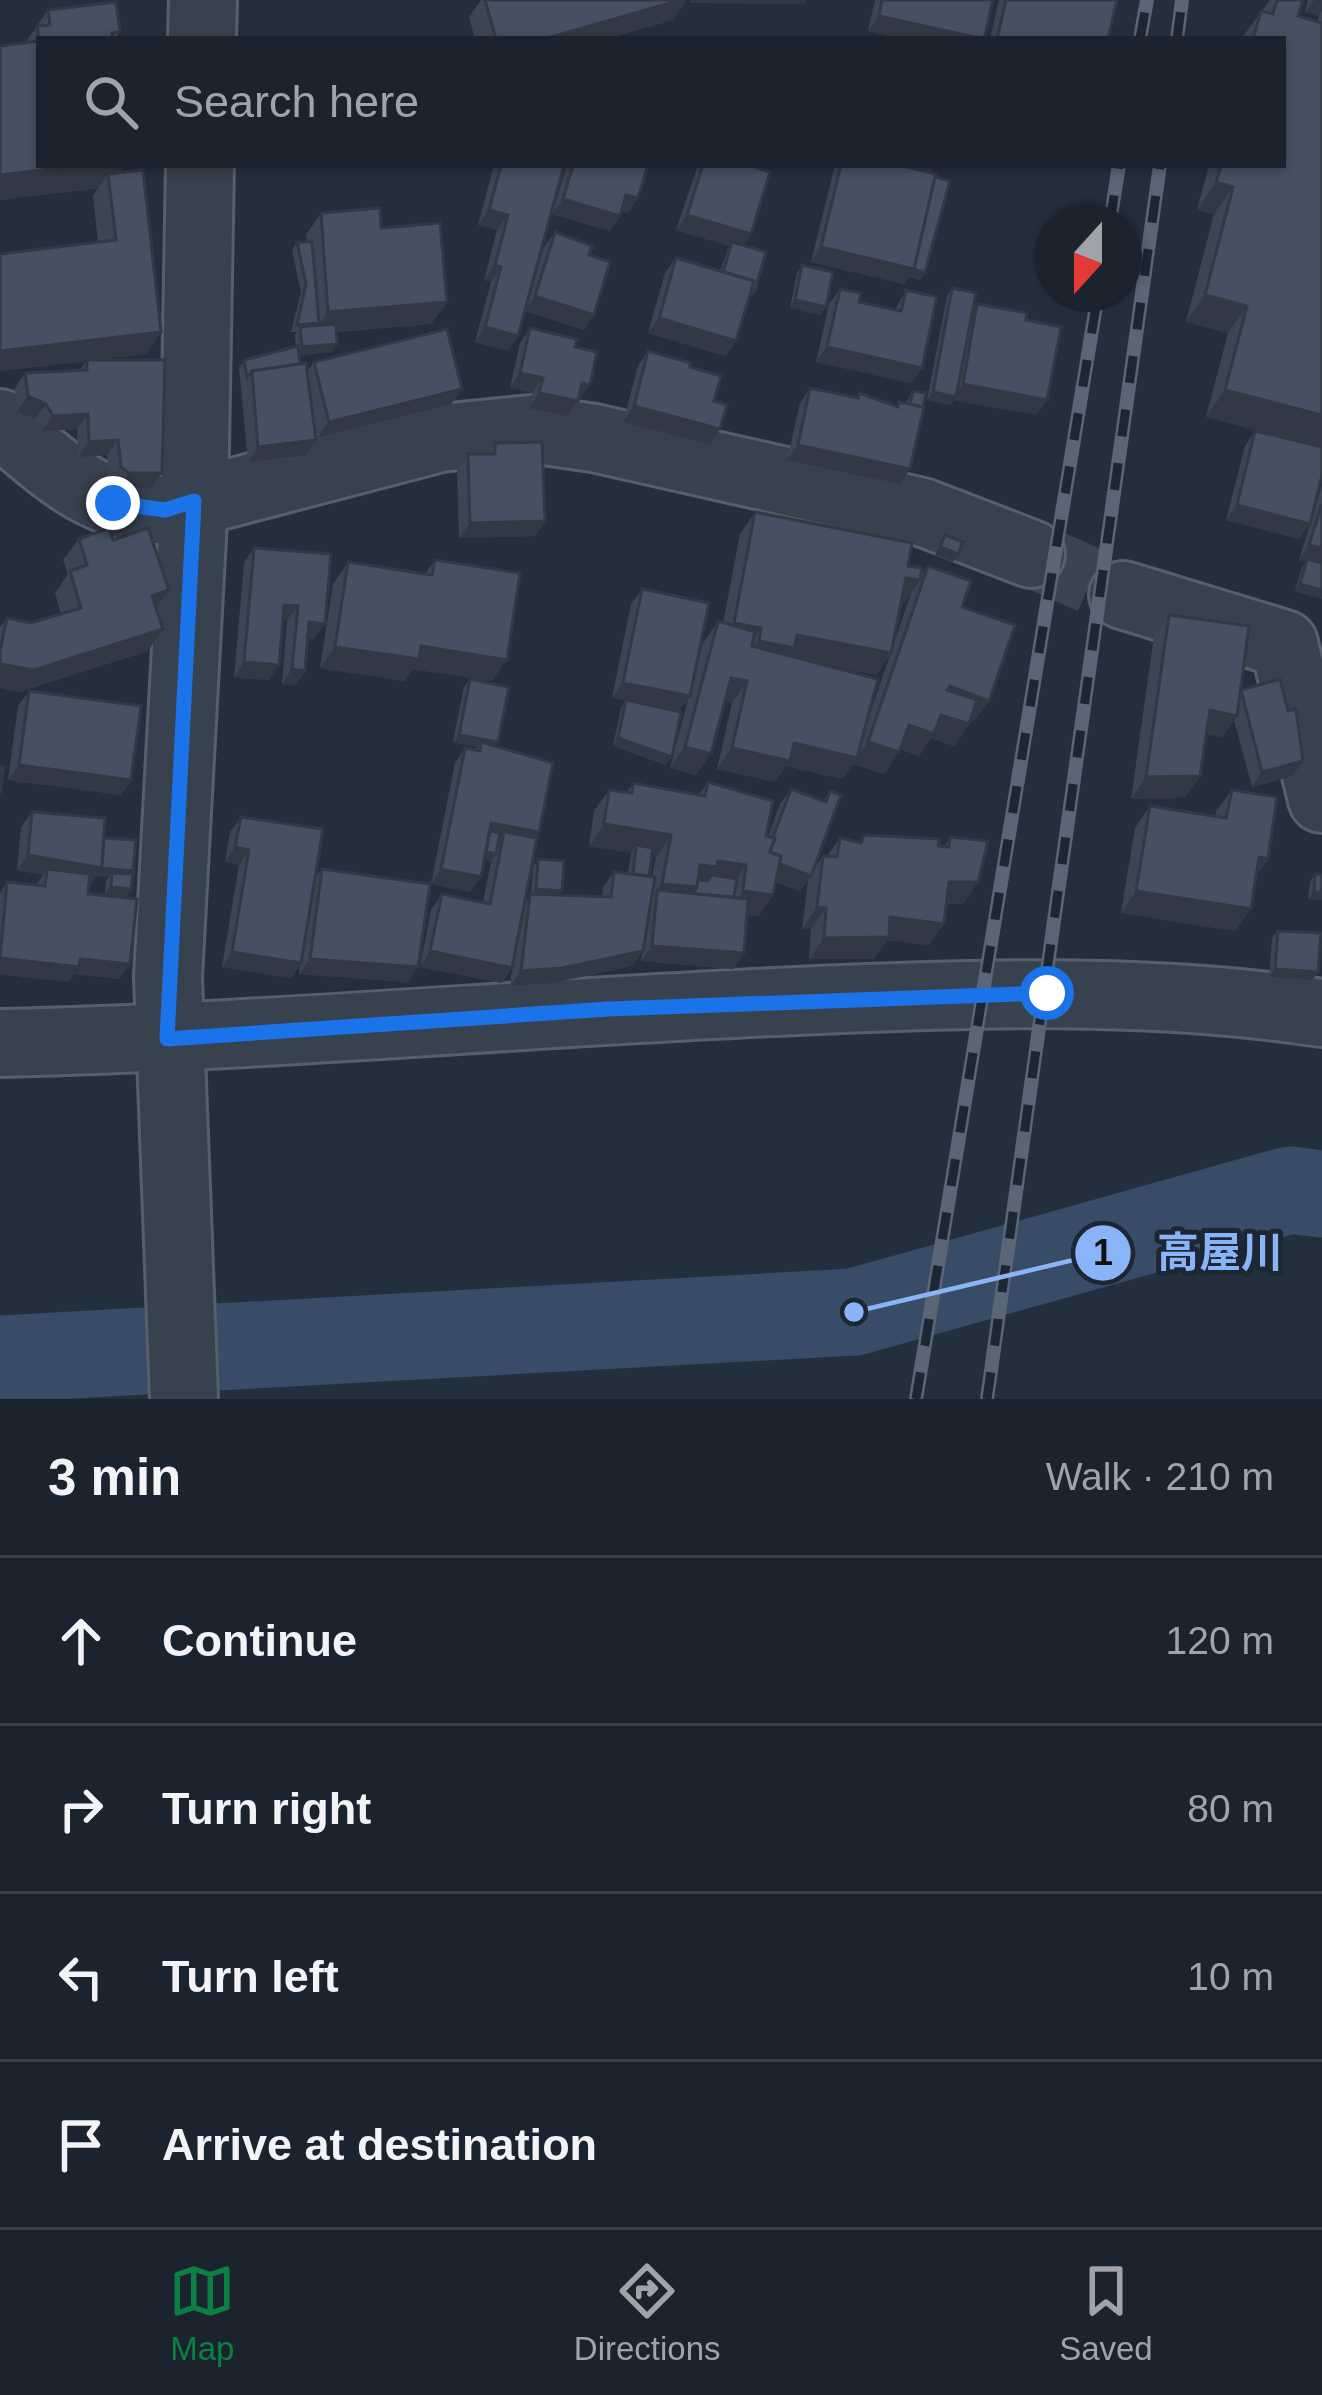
<!DOCTYPE html>
<meta charset="utf-8">
<style>
:root{--surface:#1b232e;--page:#242b36;--text:#f1f3f6;--muted:#a0a4aa;--line:#39404a;--accent:#0b8043}
body{margin:0;font-family:Helvetica,"Noto Sans JP",sans-serif;background:var(--page);color:var(--text)}
.compass{position:absolute;left:1034px;top:204px;width:108px;height:108px;border-radius:50%;background:var(--surface);box-shadow:0 3px 9px #0004;rotate:201deg}
.stop{position:absolute;width:36px;height:36px;margin:-27px;border:9px solid #1a73e8;border-radius:50%;background:#fff}
.stop.end{background:#1a73e8;border-color:#fff;box-shadow:0 3px 12px #0008}
.list{margin:0;padding:0;list-style:none}
h2{display:flex;justify-content:space-between;align-items:center;height:156px;margin:0;padding:0 48px;font-size:51px}
h2 small{font-size:39px;font-weight:400;color:var(--muted)}
.list li{display:grid;grid-template-columns:78px 1fr auto;gap:36px;align-items:center;box-sizing:border-box;height:168px;padding:0 48px;border-top:3px solid var(--line)}
.list b{display:block;font-size:45px;white-space:nowrap}
.list em{font-size:39px;font-style:normal;color:var(--muted)}
.icon{flex:none;width:66px;height:66px;fill:none;stroke:currentColor;stroke-width:2;stroke-linecap:round;stroke-linejoin:round}
.map{position:relative;flex:none;width:1322px;height:1399px;overflow:hidden}
.search{position:absolute;background:var(--surface);box-shadow:0 3px 9px #0004;left:36px;right:36px;top:36px;height:132px;display:flex;align-items:center;gap:30px;box-sizing:border-box;padding:0 42px;border-radius:0px;color:var(--muted);font-size:45px}
.sheet{height:828px;background:var(--surface)}
nav{display:flex;justify-content:space-around;align-items:center;box-sizing:border-box;height:168px;border-top:3px solid var(--line);background:var(--surface);font-size:33px;color:var(--muted)}
nav a{display:grid;justify-items:center;gap:6px}
nav .on{color:var(--accent)}
.map>svg:first-child{display:block}
.lines{fill:none;stroke-linecap:round;stroke-linejoin:round}
.river{stroke:#394c67;stroke-width:87}
.minor-tunnel{stroke:#3a4453;stroke-width:66;stroke-dasharray:66 33;stroke-linecap:butt}
.minor-casing{stroke:#565f6c;stroke-width:72}
.minor{stroke:#38414e;stroke-width:66}
.rail-casing{stroke:#5a6575;stroke-width:14}
.rail{stroke:#1d2633;stroke-width:9;stroke-dasharray:27;stroke-linecap:butt}
.wall{fill:#3b4654;fill-rule:evenodd}
.shaded-wall{fill:#303945}
.building{fill:#455162;stroke:#303945;stroke-width:3}
.route{stroke:#1a73e8;stroke-width:15}
.leader{fill:none;stroke:#8ab4f8;stroke-width:4.5}
.callout-dot{fill:#8ab4f8;stroke:#1d2633;stroke-width:4.5}
.mark-label{font-size:36px;text-anchor:middle;font-weight:bold;fill:#111}
.callout-label{font-size:42px;text-anchor:middle;font-weight:bold;fill:#8ab4f8;stroke:#1d2633;stroke-width:10;stroke-linejoin:round;paint-order:stroke}
</style>
<div class="map">
<svg width="1322" height="1399" viewBox="0 0 1322 1399">
<rect width="100%" height="100%" fill="#242f3e"/>
<g class="lines">
<polyline class="river" points="0,1359 854,1312 1290,1190 1322,1194"/>
<polyline class="minor-tunnel" points="1031,554 1123,595"/>
<defs>
<g id="minor">
<polyline points="202,39 203,0"/>
<path d="M0,423c50,42 95,88 165,87l275,-72 91,-9 63,9 328,74 109,42"/>
<polyline points="1123,595 1284,644 1322,799"/>
<path d="M0,1043c266,-6 531,-31 797,-42 176,-8 351,-14 525,12"/>
<polyline points="184,1399 168,977 194,501 200,165"/>
</g>
</defs>
<use href="#minor" class="minor-casing"/>
<use href="#minor" class="minor"/>
<defs>
<g id="rail">
<polyline points="1140,39 1147,0"/>
<polyline points="1177,39 1182,0"/>
<polyline points="1110,222 1119,165"/>
<polyline points="916,1399 1098,294"/>
<polyline points="987,1399 1160,165"/>
</g>
</defs>
<use href="#rail" class="rail-casing"/>
<use href="#rail" class="rail"/>
</g>
<g class="wall">
<polygon points="481,0 687,0 673,20 605,39 475,39 469,17"/>
<polygon points="875,0 993,0 984,39 903,39 868,31"/>
<polygon points="999,0 1117,0 1108,39 990,39"/>
<polygon points="1270,0 1303,0 1298,16 1317,21 1319,16 1305,12 1308,0 1322,0 1322,447 1206,417 1228,333 1186,322 1214,214 1197,210 1209,165 1283,165 1283,39 1241,39"/>
<polygon points="116,2 120,32 115,39 39,39 39,165 124,165 119,173 143,170 161,332 146,354 92,360 165,360 162,473 151,488 118,488 110,482 107,455 78,457 77,429 42,431 35,419 17,411 15,388 25,373 80,370 86,361 0,371 0,254 98,242 93,196 98,188 0,200 0,46 25,43 48,10"/>
<polygon points="494,165 564,165 528,301 544,247 555,232 589,255 594,315 584,330 525,311 518,336 508,351 475,342 491,282 484,280 497,230 478,225"/>
<polygon points="567,165 648,165 638,198 628,213 622,211 610,231 552,214"/>
<polygon points="698,165 749,165 751,234 744,245 755,291 749,299 736,341 725,356 648,333 665,273 676,258 720,271 729,246 676,230"/>
<polygon points="835,165 934,165 930,172 925,272 920,280 909,277 904,284 811,262"/>
<polygon points="321,213 381,228 447,302 431,324 336,332 337,344 332,352 299,355 300,364 307,372 314,362 462,389 451,404 318,437 313,417 316,440 306,455 248,462 239,368 244,360 296,346 295,335 297,332 291,332 301,292 292,250 297,242 307,242 306,235"/>
<polygon points="802,265 826,307 820,315 790,308 797,273"/>
<polygon points="952,288 972,311 977,304 1026,320 1047,400 1036,415 954,400 951,405 927,400 947,296"/>
<polygon points="840,289 859,302 895,310 906,290 922,368 911,383 816,362 829,304"/>
<polygon points="530,328 575,347 579,400 567,416 529,408 532,393 510,388 520,343"/>
<polygon points="648,351 690,367 714,401 710,444 623,422 638,366"/>
<polygon points="810,388 856,397 859,393 896,407 899,402 906,403 913,391 910,469 900,484 787,460 800,403"/>
<polygon points="1255,431 1310,524 1299,539 1226,520 1245,446"/>
<polygon points="495,443 545,521 535,536 459,538 457,470 468,454 487,454"/>
<polygon points="1322,485 1322,599 1295,591 1302,567 1306,562 1299,560"/>
<path d="M755,512l153,54 12,11 8,-11 34,41 27,94 -16,21 -3,-1 -16,25 -23,-8 -12,18 -19,-7 -16,25 -31,-10 -11,15 -56,-13 -11,16 -58,-13 15,-66 -7,-2 -29,74 -26,-7 18,-69 -9,12 -7,46 -6,8 -53,-19 8,-38 5,-8 -14,-2 19,-94 11,-15 51,91 10,-37 15,-22 5,2 17,-89zM911,593l-19,56 9,-48 4,1zM890,655l-24,70 -43,-61 53,11z"/>
<polygon points="79,539 113,540 156,608 148,651 19,692 0,688 0,627 7,618 31,623 61,614 55,593 68,574 63,560"/>
<polygon points="254,548 331,554 314,639 308,638 305,671 295,686 282,684 287,621 283,620 269,680 234,677 244,563"/>
<polygon points="435,560 492,681 413,669 404,681 320,668 333,584 348,562 425,574"/>
<polygon points="1169,615 1241,690 1288,711 1303,761 1293,776 1252,787 1234,720 1222,737 1206,734 1200,776 1185,797 1131,799 1154,636"/>
<path d="M470,679l26,67 43,86 -3,6 -11,65 6,-9 2,-27 5,-8 24,32 -3,4 43,2 1,-10 11,-15 14,2 3,-21 -42,-7 5,-35 15,-21 18,2 6,-9 66,11 9,-12 60,54 12,-32 11,-15 32,12 7,-10 -18,81 11,-16h4l13,-18 18,5 6,-8 80,12 6,-10 13,67h-17l-2,20 -15,21 -42,-5 -13,19h-65l2,-30h-9l6,-49 -8,11 -24,-9 -3,13 -15,21 -11,-1 -13,54 -93,-8 1,-9 -10,14 -80,17 -42,3 3,-25 -11,22 -82,-16 11,-57 11,-16 41,8 8,-40 -7,-2 -3,17 -11,15 -39,-8 24,-121 10,-15 11,2 1,-3 -24,-5 11,-55zM652,856l4,1 -4,20 -3,-1z"/>
<polygon points="29,691 131,780 121,795 8,780 18,706"/>
<polygon points="1232,790 1268,859 1256,876 1235,931 1121,913 1135,828 1150,806 1216,817 1216,811"/>
<polygon points="32,812 104,838 131,874 131,889 126,896 105,894 106,880 109,877 96,876 91,883 89,883 88,894 130,964 119,979 74,974 69,982 0,974 0,893 7,882 36,885 43,875 17,870 21,827"/>
<polygon points="241,817 315,878 322,869 418,967 408,982 299,974 300,965 291,978 222,967 239,865 225,862 230,832"/>
<polygon points="1315,874 1322,900 1308,899 1310,882"/>
<polygon points="1278,931 1318,972 1312,980 1269,977 1272,938"/>
</g>
<g class="shaded-wall">
<polygon points="681,0 687,0 673,20 605,39 544,39"/>
<polygon points="691,0 807,0 804,4 689,3"/>
<polygon points="1314,0 1322,0 1322,11 1319,16 1305,12"/>
<polygon points="879,16 981,39 903,39 868,31"/>
<polygon points="83,165 124,165 109,186 108,174 98,188 0,200 0,175"/>
<polygon points="849,165 934,165 924,181"/>
<polygon points="1216,182 1233,187 1214,214 1197,210"/>
<polygon points="626,195 638,198 628,213 616,210"/>
<polygon points="563,199 620,216 610,231 552,214"/>
<polygon points="489,210 508,215 497,230 478,225"/>
<polygon points="687,215 751,234 741,249 732,242 729,246 676,230"/>
<polygon points="821,247 925,272 920,280 909,277 904,284 811,262"/>
<polygon points="495,265 501,267 491,282 484,280"/>
<polygon points="1205,295 1247,306 1228,333 1186,322"/>
<polygon points="535,296 594,315 584,330 525,311"/>
<polygon points="795,300 826,307 820,315 790,308"/>
<polygon points="447,302 431,324 313,333 328,312"/>
<polygon points="659,318 736,341 725,356 648,333"/>
<polygon points="485,327 518,336 508,351 475,342"/>
<polygon points="161,332 146,354 0,371 0,351"/>
<polygon points="337,344 332,352 297,355 302,347"/>
<polygon points="827,347 922,368 911,383 816,362"/>
<polygon points="520,373 543,378 532,393 510,388"/>
<polygon points="582,383 590,385 579,400 572,398"/>
<polygon points="963,384 1047,400 1036,415 954,400 951,405 927,400 933,392 954,397"/>
<polygon points="462,389 451,404 318,437 329,422"/>
<polygon points="1225,390 1322,415 1322,447 1206,417"/>
<polygon points="539,393 578,401 567,416 529,408"/>
<polygon points="28,396 46,404 35,419 17,411"/>
<polygon points="634,406 720,429 710,444 623,422"/>
<polygon points="88,414 77,429 42,431 53,416"/>
<polygon points="118,440 107,455 78,457 89,442"/>
<polygon points="316,440 306,455 248,462 258,447"/>
<polygon points="798,445 910,469 900,484 787,460"/>
<polygon points="129,473 162,473 151,488 118,488"/>
<polygon points="1237,505 1310,524 1299,539 1226,520"/>
<polygon points="545,521 535,536 459,538 470,523"/>
<polygon points="1309,545 1322,548 1322,566 1299,560"/>
<polygon points="940,547 958,554 953,562 935,555"/>
<polygon points="906,578 920,580 905,602 891,599"/>
<polygon points="1300,584 1322,590 1322,599 1295,591"/>
<polygon points="169,590 154,611 152,596"/>
<polygon points="284,605 298,606 287,621 273,620"/>
<polygon points="309,622 325,624 314,639 299,637"/>
<polygon points="734,623 761,628 746,649 719,644"/>
<polygon points="163,629 148,651 19,692 0,688 0,664"/>
<polygon points="797,635 891,653 876,675 787,657 744,663 759,641"/>
<polygon points="421,646 507,660 492,681 413,669 404,681 320,668 335,647"/>
<polygon points="244,662 279,665 269,680 234,677"/>
<polygon points="292,669 305,671 295,686 282,684"/>
<polygon points="731,678 747,681 732,703 716,699"/>
<polygon points="623,683 690,696 679,711 612,698"/>
<polygon points="950,686 989,701 973,722 935,707"/>
<polygon points="1210,710 1237,716 1222,737 1195,731"/>
<polygon points="941,715 969,724 954,746 931,738 919,756 894,746 909,725"/>
<polygon points="459,735 498,742 493,750 481,742 477,747 453,742"/>
<polygon points="618,738 672,757 666,765 613,746"/>
<polygon points="868,742 899,752 884,774 853,764 842,779 786,766 775,782 717,769 732,748 794,743 857,757"/>
<polygon points="685,747 711,754 696,775 670,768"/>
<polygon points="1303,761 1293,776 1252,787 1262,772"/>
<polygon points="19,765 131,780 121,795 8,780"/>
<polygon points="1200,776 1185,797 1131,799 1146,777"/>
<polygon points="491,823 539,832 529,847 504,832 498,841 485,839"/>
<polygon points="604,824 671,835 656,857 635,853 636,845 631,853 589,846"/>
<polygon points="235,847 249,850 239,865 225,862"/>
<polygon points="482,851 496,854 491,862 477,859"/>
<polygon points="28,855 133,871 128,878 112,873 109,877 96,876 91,883 46,875 47,869 43,875 17,870"/>
<polygon points="1259,857 1268,859 1253,880"/>
<polygon points="765,858 811,876 800,891 755,873"/>
<polygon points="718,861 746,865 731,887 682,909 657,890 662,884 700,865"/>
<polygon points="441,869 481,877 470,892 431,884"/>
<polygon points="949,882 978,882 963,904 934,903"/>
<polygon points="111,887 131,889 126,896 105,894"/>
<polygon points="536,889 562,891 556,899 530,897"/>
<polygon points="743,891 773,895 758,916 728,913"/>
<polygon points="1136,891 1251,909 1235,931 1121,913"/>
<polygon points="1314,892 1322,892 1322,900 1308,899"/>
<polygon points="817,907 826,908 811,929 802,929"/>
<polygon points="890,917 944,924 929,945 887,940 874,959 809,959 824,938"/>
<polygon points="652,946 744,953 734,969 641,961"/>
<polygon points="430,951 512,968 502,983 420,967"/>
<polygon points="643,951 632,966 552,983 510,986 521,971"/>
<polygon points="232,952 301,963 291,978 222,967"/>
<polygon points="0,958 80,959 130,964 119,979 74,974 69,982 0,974"/>
<polygon points="310,959 418,967 408,982 299,974"/>
<polygon points="1275,969 1318,972 1312,980 1269,977"/>
</g>
<g class="building">
<polygon points="485,0 681,0 544,39 496,39"/>
<polygon points="882,0 993,0 984,39 879,16"/>
<polygon points="1006,0 1117,0 1108,39 997,39"/>
<polygon points="1277,0 1303,0 1298,16 1322,23 1322,415 1225,390 1247,306 1205,295 1233,187 1216,182 1221,165 1283,165 1283,39 1253,39 1261,11 1273,14"/>
<polygon points="116,2 120,32 112,33 113,39 39,39 37,26 50,25 48,10"/>
<polygon points="39,41 39,165 83,165 0,175 0,46"/>
<polygon points="501,165 564,165 518,336 485,327 501,267 495,265 508,215 489,210"/>
<polygon points="573,165 648,165 638,198 626,195 620,216 563,199"/>
<polygon points="703,165 749,165 770,172 751,234 687,215"/>
<polygon points="841,165 899,165 936,174 914,269 821,247"/>
<polygon points="143,170 161,332 0,351 0,254 116,240 108,174"/>
<polygon points="935,177 950,181 925,272 911,269 914,269"/>
<polygon points="380,208 381,228 440,223 447,302 328,312 321,213"/>
<polygon points="555,232 592,246 589,255 610,262 594,315 535,296"/>
<polygon points="297,242 312,242 319,323 297,325 306,284"/>
<polygon points="732,242 766,252 755,291 751,290 754,281 723,272"/>
<polygon points="676,258 754,281 736,341 659,318"/>
<polygon points="802,265 833,272 826,307 795,300"/>
<polygon points="952,288 976,293 956,397 933,392"/>
<polygon points="840,289 861,293 859,302 901,311 906,290 937,297 922,368 827,347"/>
<polygon points="977,304 1027,313 1026,320 1061,327 1047,400 963,384"/>
<polygon points="336,324 337,344 302,347 300,327"/>
<polygon points="530,328 577,339 575,347 597,352 590,385 582,383 578,401 539,393 543,378 520,373"/>
<polygon points="447,329 462,389 329,422 314,362"/>
<polygon points="298,346 300,364 252,371 247,378 244,360"/>
<polygon points="648,351 691,363 690,367 721,376 714,401 727,405 720,429 634,406"/>
<polygon points="87,360 165,360 162,473 129,473 121,467 118,440 89,442 88,414 53,416 46,404 28,396 25,373 87,370"/>
<polygon points="306,363 316,440 258,447 252,371"/>
<polygon points="810,388 858,398 859,393 898,407 899,402 924,407 910,469 798,445"/>
<polygon points="913,391 926,393 923,407 910,404"/>
<polygon points="1255,431 1322,447 1322,475 1310,524 1237,505"/>
<polygon points="542,442 545,521 470,523 468,454 495,454 495,443"/>
<polygon points="1322,504 1322,548 1309,545"/>
<polygon points="755,512 912,543 908,566 922,568 920,580 906,578 891,653 797,635 794,648 759,641 761,628 734,623"/>
<polygon points="109,528 113,540 148,528 169,590 152,596 163,629 34,670 0,664 0,651 7,618 31,623 81,608 70,571 87,565 79,539"/>
<polygon points="945,535 963,542 958,554 940,547"/>
<polygon points="254,548 331,554 325,624 309,622 305,671 292,669 298,606 284,605 279,665 244,662"/>
<polygon points="1307,559 1322,563 1322,590 1300,584"/>
<polygon points="435,560 520,573 507,660 421,646 419,659 335,647 348,562 432,575"/>
<polygon points="928,566 971,581 962,607 1015,625 989,701 950,686 947,690 977,700 969,724 941,715 934,734 909,725 899,752 868,742"/>
<polygon points="642,589 709,603 690,696 623,683"/>
<polygon points="1169,615 1249,626 1237,716 1210,710 1200,776 1146,777"/>
<polygon points="718,621 755,632 752,646 878,679 857,758 794,743 790,761 732,748 747,681 731,678 711,754 685,747"/>
<polygon points="470,679 509,687 498,742 459,735"/>
<polygon points="1280,679 1288,711 1296,709 1303,761 1262,772 1241,690"/>
<polygon points="29,691 141,706 131,780 19,765"/>
<polygon points="626,700 681,712 672,757 618,738"/>
<polygon points="481,742 553,763 539,832 491,823 481,877 441,869 465,748 480,751"/>
<polygon points="0,766 4,767 0,794"/>
<polygon points="708,782 773,801 766,836 775,838 770,852 781,856 773,895 743,891 746,865 718,861 717,867 700,865 697,887 662,884 671,835 604,824 609,790 632,793 633,783 705,796"/>
<polygon points="791,789 826,802 830,791 841,795 811,876 780,864 781,856 770,852 775,838 773,837"/>
<polygon points="1232,790 1277,797 1268,859 1259,857 1251,909 1136,891 1150,806 1226,818"/>
<polygon points="32,812 105,818 102,868 28,855"/>
<polygon points="241,817 323,829 301,963 232,952 249,850 235,847"/>
<polygon points="490,831 500,833 496,854 486,852"/>
<polygon points="504,832 537,838 512,968 430,951 442,894 490,904"/>
<polygon points="864,835 939,839 938,846 949,847 950,837 988,841 978,882 949,882 944,924 890,917 889,937 824,938 826,908 817,907 823,856 837,857 840,838 861,843"/>
<polygon points="104,838 136,840 133,871 102,868"/>
<polygon points="636,845 653,848 649,876 633,874"/>
<polygon points="538,859 564,861 562,891 536,889"/>
<polygon points="47,869 90,874 88,894 137,899 130,964 80,959 79,967 0,958 7,882 45,886"/>
<polygon points="322,869 430,884 418,967 310,959"/>
<polygon points="614,872 655,877 643,951 562,968 521,971 530,894 611,897"/>
<polygon points="112,873 133,874 131,889 111,887"/>
<polygon points="1315,874 1322,875 1322,892 1314,892"/>
<polygon points="712,875 737,879 734,897 693,894 697,887 698,880 707,881"/>
<polygon points="657,890 748,899 744,953 652,946"/>
<polygon points="1278,931 1321,933 1318,972 1275,969"/>
</g>
<g class="lines">
<polyline class="route" points="113,503 165,510 194,501 167,1039 608,1009 1047,993"/>
</g>
<path class="leader" d="M854 1312L1103 1253"/>
<g class="callout-dot">
<circle cx="854" cy="1312" r="12"/>
<circle cx="1103" cy="1253" r="30"/>
</g>
<g class="mark-label">
<text x="1103" y="1265">1</text>
</g>
<g class="callout-label">
<text x="1220" y="1267">高屋川</text>
</g>
</svg>
<svg class="compass" viewBox="-18 -18 36 36"><path d="M0-13l5 13h-10z" fill="#e53935"/><path d="M0 13l5-13h-10z" fill="#a0a4aa"/></svg>
<div class="stop" style="left:1047px;top:993px"></div>
<div class="stop end" style="left:113px;top:503px"></div>
<div class="search"><svg class="icon" aria-label="search" viewBox="0 0 24 24"><circle cx="10" cy="10" r="6"/><path d="M15 15l6 6"/></svg>Search here</div>
</div>
<section class="sheet">
<h2>3 min<small>Walk · 210 m</small></h2>
<ul class="list">
<li><svg class="icon" aria-label="ahead" viewBox="0 0 24 24"><path d="M12 20V5M6 11l6-6 6 6"/></svg><div><b>Continue</b></div><em>120 m</em></li>
<li><svg class="icon" aria-label="right" viewBox="0 0 24 24"><path d="M7 20v-9h11M14 6l5 5-5 5"/></svg><div><b>Turn right</b></div><em>80 m</em></li>
<li><svg class="icon" aria-label="left" viewBox="0 0 24 24"><path d="M17 20v-9H6M10 6l-5 5 5 5"/></svg><div><b>Turn left</b></div><em>10 m</em></li>
<li><svg class="icon" aria-label="arrive" viewBox="0 0 24 24"><path d="M6 21V4h12l-3 4 3 4H6"/></svg><div><b>Arrive at destination</b></div></li>
</ul>
</section>
<nav>
<a class="on"><svg class="icon" aria-label="map" viewBox="0 0 24 24"><path d="M3 6l6-2 6 2 6-2v14l-6 2-6-2-6 2zM9 4v14M15 6v14"/></svg>Map</a>
<a><svg class="icon" aria-label="directions" viewBox="0 0 24 24"><path d="M12 3l9 9-9 9-9-9zM9 14v-3h6M13 9l2 2-2 2"/></svg>Directions</a>
<a><svg class="icon" aria-label="saved" viewBox="0 0 24 24"><path d="M7 4h10v16l-5-4-5 4z"/></svg>Saved</a>
</nav>
